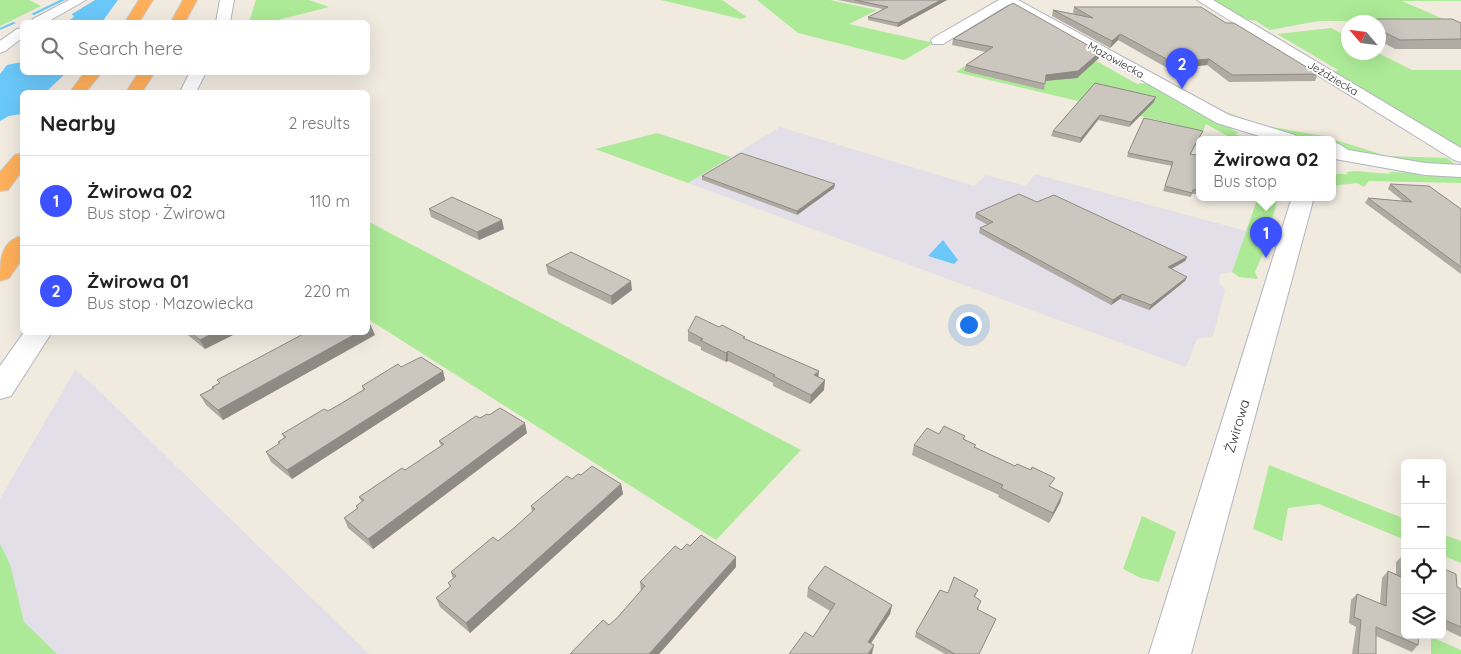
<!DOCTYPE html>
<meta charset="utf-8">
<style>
:root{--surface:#fff;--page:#f6f6f6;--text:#222;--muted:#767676;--line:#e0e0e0;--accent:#3c51ff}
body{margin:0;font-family:Quicksand,sans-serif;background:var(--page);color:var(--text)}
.controls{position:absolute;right:15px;bottom:15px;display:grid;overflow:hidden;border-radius:8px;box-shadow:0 5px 20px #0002}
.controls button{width:45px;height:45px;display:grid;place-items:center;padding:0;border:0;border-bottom:1px solid var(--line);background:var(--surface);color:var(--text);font:25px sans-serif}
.compass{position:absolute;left:1341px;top:15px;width:45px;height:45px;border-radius:50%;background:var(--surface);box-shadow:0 5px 20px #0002;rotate:298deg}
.you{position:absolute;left:968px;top:324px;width:18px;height:18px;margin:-12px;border:4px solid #fff;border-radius:50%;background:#1a73e8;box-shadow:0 0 0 8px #1a73e833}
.badge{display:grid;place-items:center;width:32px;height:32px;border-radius:50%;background:var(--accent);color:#fff;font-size:16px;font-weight:700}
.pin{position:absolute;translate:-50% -41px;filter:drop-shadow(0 1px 2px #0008)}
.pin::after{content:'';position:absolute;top:26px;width:18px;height:15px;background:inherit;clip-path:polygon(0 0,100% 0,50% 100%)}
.popup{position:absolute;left:1196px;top:136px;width:140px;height:65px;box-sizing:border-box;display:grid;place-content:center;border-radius:8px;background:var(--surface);filter:drop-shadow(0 1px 4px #0005);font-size:16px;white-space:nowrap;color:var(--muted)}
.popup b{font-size:19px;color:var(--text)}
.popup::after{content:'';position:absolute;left:50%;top:100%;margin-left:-10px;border:10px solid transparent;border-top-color:var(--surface)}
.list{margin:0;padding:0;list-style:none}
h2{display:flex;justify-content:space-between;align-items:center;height:65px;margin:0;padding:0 20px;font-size:21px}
h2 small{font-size:16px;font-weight:400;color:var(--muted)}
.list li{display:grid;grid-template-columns:32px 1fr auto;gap:15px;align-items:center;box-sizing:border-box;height:90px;padding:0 20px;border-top:1px solid var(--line)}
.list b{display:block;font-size:19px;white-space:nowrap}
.list p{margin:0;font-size:16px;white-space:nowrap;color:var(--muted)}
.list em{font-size:16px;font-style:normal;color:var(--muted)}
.icon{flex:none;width:28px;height:28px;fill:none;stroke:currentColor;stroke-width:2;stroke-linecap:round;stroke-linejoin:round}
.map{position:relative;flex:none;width:1461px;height:654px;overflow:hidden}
.search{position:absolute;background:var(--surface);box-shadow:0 5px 20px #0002;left:20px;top:20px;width:350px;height:55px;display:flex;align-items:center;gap:12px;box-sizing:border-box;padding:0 18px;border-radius:8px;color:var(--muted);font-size:19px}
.panel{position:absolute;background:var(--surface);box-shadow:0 5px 20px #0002;left:20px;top:90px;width:350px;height:245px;border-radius:8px}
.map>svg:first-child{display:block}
.industrial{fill:#e2dfe8}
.green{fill:#adea97}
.water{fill:#6ac8f9}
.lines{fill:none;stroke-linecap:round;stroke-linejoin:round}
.stream{fill:#6ac8f9;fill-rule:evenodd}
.minor-casing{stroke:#b3b4c2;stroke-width:2}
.tertiary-casing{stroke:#b3b4c2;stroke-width:2}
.motorway-casing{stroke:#cdcdcd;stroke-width:2}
.minor{fill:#fff;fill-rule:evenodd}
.tertiary{fill:#fff;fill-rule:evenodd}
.motorway{fill:#ffaf5a;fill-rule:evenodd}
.wall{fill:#afaba3}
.shaded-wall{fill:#8e8b85}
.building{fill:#cbc7be;stroke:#8e8b85}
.labels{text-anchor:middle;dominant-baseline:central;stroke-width:4;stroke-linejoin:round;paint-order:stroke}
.far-street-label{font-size:11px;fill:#2d2d2d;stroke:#fff}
.street-label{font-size:14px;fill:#2d2d2d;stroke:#fff}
</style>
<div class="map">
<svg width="1461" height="654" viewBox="0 0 1461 654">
<rect width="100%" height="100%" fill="#f0eadf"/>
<g class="industrial">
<polygon points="780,127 974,186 986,175 1026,186 1035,174 1246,231 1232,272 1220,274 1219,283 1225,290 1213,336 1197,339 1186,367 688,183"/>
<polygon points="75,370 92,384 369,654 0,654 0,499"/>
</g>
<g class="green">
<polygon points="0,0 29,0 41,6 0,26"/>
<polygon points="256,0 309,0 329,7 270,22 249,22"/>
<polygon points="661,0 722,0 747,17 741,19"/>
<polygon points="757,0 830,0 877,10 849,24 934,43 904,60 798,33"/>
<polygon points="1209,0 1461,0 1461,1 1402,1 1448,21 1318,21 1270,30 1256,21 1239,18"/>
<polygon points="1331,28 1348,37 1348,52 1378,53 1412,70 1461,70 1461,151 1331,73 1338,70 1277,34"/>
<polygon points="1061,41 1137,84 1148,83 1239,133 1235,134 1246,139 1233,139 1206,124 1203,131 956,72 983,54"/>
<path d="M1221,110l40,15 62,11 64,20 60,2 10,7 -41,-3 -61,-9 -23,-10v-4c-39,0 -76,-13 -111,-29z"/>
<polygon points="657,133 731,157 688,183 595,149"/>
<path d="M1355,171l35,3 -1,-2 67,2 5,3v6l-92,-2 -5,6 -7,-4 -25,3v-8c5,-7 9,-3 16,-4l-2,-2z"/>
<polygon points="1258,197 1278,197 1264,251 1255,272 1258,279 1239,277 1232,272"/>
<polygon points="369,222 801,450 716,540 368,319"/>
<polygon points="1269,465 1405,519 1405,540 1319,504 1288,508 1282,541 1253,529"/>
<polygon points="1142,516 1176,532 1159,582 1141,578 1123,569"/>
<polygon points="1442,534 1461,541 1461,563 1442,555"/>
<polygon points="0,544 10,564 24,622 57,654 0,654"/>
<polygon points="1431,637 1461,650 1461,654 1431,654"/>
</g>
<g class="water">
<polygon points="95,0 118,0 102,22 67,22 74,17 72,14"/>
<polygon points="22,62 22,72 66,73 46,92 22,92 22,114 9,116 0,121 0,74 7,65"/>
<polygon points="943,240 958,260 954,264 928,256"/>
</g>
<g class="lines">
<g class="stream">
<polygon points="60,0 65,0 34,15 31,14"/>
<polygon points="13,22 16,23 0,30 0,28"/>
</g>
<defs>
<g id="minor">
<polygon points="69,0 86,0 47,22 31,22 33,19"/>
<polygon points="220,0 234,0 230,22 216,22"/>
<polygon points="999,0 1016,0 943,44 933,44 931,41 933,38"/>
<polygon points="1197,0 1213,0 1461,148 1461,162 1454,160"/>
<polygon points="22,28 22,38 5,51 0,53 0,41 17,29"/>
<polygon points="190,72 206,72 196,92 180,92"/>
<polygon points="24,332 52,332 11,396 0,399 0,366"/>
</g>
<g id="tertiary">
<polygon points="1001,0 1018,0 1229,115 1295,135 1298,139 1269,139 1217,123"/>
<polygon points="1332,142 1339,144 1348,150 1425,163 1461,165 1461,177 1425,175 1335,159 1332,157"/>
<polygon points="1292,197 1314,197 1191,654 1149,654"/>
</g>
<g id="motorway">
<polygon points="139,0 153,0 139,22 125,22"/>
<polygon points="183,0 197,0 185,22 171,22"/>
<polygon points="85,72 102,72 86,92 70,92"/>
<polygon points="139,72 155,72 142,92 126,92"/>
<polygon points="22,153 22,171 8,190 0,191 0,172 15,155"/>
<path d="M22,236v23l-13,19 -9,3c0,-19 0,-40 22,-45z"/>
</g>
</defs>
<use href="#minor" class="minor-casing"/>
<use href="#tertiary" class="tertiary-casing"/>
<use href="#motorway" class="motorway-casing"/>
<use href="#minor" class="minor"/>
<use href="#tertiary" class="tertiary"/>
<use href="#motorway" class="motorway"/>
</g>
<g class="wall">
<polygon points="838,0 947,0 898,27 868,20 868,17 883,9"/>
<polygon points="1074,7 1226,23 1318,74 1315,81 1229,82 1207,65 1169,69 1118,40 1110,48 1052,16 1053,10 1075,14 1073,13"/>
<polygon points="1358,19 1461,23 1461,49 1395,49 1378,40 1378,22 1357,22"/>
<polygon points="953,39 1099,58 1077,78 1045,81 1044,90 964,71 966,65 986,52 952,45"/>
<polygon points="1095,83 1154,102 1129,127 1098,120 1080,143 1051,136 1053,131"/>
<polygon points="1203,131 1191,154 1200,156 1200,194 1192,194 1191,197 1163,191 1172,166 1127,157 1128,153"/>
<polygon points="702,176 835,184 834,188 797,215 702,180"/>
<polygon points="1390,184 1461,209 1461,274 1365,203 1368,198 1403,201 1388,189"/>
<polygon points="1037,202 1187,257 1185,261 1171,269 1187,277 1185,281 1149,310 1120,299 1111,305 979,233 980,228 988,225 975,218 976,213"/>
<polygon points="429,209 504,229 479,240 431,217"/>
<polygon points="546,265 632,290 612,305 548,274"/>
<polygon points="688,331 745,339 818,377 824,390 810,404 773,386 773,383 728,361 726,362 701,350 701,347 688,341"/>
<polygon points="184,332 239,332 205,349"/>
<polygon points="375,335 223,420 206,405 200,395 213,388 212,387 219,383 217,380"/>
<polygon points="401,367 443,371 445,380 292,479 271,462 266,452 279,444 278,442 284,438 282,434 328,411 363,390 362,386"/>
<polygon points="489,415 527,433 373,549 348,528 344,518 357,509 356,506 362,502 359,497 405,470 441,446 439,441 480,418"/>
<polygon points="939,434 964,439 975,447 1052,487 1060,503 1049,523 998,497 999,495 912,455 914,445"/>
<polygon points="581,475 621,484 623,494 470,633 440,607 436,598 450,587 448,583 453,579 451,572 498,541 514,528 532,512 531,506 572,479"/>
<polygon points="690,546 736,567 659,654 570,654 609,625 617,618 641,592 640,582 681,550"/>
<polygon points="1402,556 1418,645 1412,652 1376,636 1376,654 1352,654 1356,627 1349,623 1351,600 1357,594 1380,604 1382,578 1388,571 1396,574 1396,562"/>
<polygon points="1442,568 1457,587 1461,589 1461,637 1442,628"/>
<polygon points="808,588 892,605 890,614 871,643 813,637 830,611 807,597"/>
<polygon points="978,590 975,597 979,606 978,610 996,619 979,654 945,654 915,637 916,632 948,593"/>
</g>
<g class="shaded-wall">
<polygon points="941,0 947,0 898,27 898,23"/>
<polygon points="1120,34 1118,40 1110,48 1112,41"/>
<polygon points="1100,52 1099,58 1077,78 1044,81 1046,75"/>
<polygon points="1209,59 1207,65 1169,69 1172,62"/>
<polygon points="1156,97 1154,102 1129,127 1131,122"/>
<polygon points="1100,115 1098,120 1080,143 1081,138"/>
<polygon points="835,184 834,188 797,215 797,211"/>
<polygon points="502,220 504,229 479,240 477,232"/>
<polygon points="1187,257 1185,261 1166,272 1168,267"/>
<polygon points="1187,277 1185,281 1149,310 1151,305"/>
<polygon points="631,281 632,290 612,305 611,296"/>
<polygon points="1122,294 1120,299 1111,305 1113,300"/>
<polygon points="371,326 375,335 223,420 218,410 359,332 368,332 368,328"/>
<polygon points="215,332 239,332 205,349 200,340"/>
<polygon points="728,351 728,361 726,362 726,353"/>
<polygon points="443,371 445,380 292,479 287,470"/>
<polygon points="819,371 818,381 814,375"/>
<polygon points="825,380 824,390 810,404 811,395"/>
<polygon points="525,423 527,433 373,549 368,539"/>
<polygon points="621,484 623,494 470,633 466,623"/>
<polygon points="1063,493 1060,503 1049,523 1053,513"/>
<polygon points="736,557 736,567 659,654 649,654"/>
<polygon points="892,605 890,614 866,651 868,642"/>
<polygon points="874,645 872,654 868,654"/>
</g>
<g class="building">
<polygon points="855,0 941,0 898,23 868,17 888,7"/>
<polygon points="1013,3 1100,52 1078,71 1046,75 1045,84 966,65 993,47 953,39"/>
<polygon points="1074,7 1201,7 1226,23 1234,23 1318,74 1232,75 1209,59 1172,62 1120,34 1112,41 1053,10 1093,18"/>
<polygon points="1358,19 1452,19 1461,23 1461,39 1400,40 1378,29 1378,22 1365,22"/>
<polygon points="1095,83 1156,97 1131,122 1100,115 1081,138 1053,131"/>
<polygon points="1144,118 1203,131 1190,154 1200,156 1200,189 1193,190 1192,193 1165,186 1173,162 1128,153"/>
<polygon points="741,153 835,184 797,211 702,176"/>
<polygon points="1390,184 1429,186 1461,209 1461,267 1368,198 1412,202"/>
<polygon points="1019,194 1037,202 1054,195 1187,257 1168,267 1187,277 1151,305 1122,294 1113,300 980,228 993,222 976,213"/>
<polygon points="452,197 502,220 477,232 429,209"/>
<polygon points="571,252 631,281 611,296 546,265"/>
<polygon points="696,316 719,327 722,325 745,337 743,338 819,371 814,375 825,380 811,395 773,376 775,375 728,351 726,353 700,340 703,339 688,331"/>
<polygon points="368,323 371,326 368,328"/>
<polygon points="190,332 215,332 200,340"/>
<polygon points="307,332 359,332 218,410 200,395 214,388 212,387 220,383 217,380"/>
<polygon points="421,357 443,371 287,470 266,452 280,443 278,442 286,437 282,434 324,409 328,411 342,403 365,389 362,386 398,364 401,367"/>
<polygon points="500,408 525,423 368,539 344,518 358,508 356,506 364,500 359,497 402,468 405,470 444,444 439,441 476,416 480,418 487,414 489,415"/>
<polygon points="944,426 965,436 963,439 976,445 974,447 1015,466 1017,464 1031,470 1032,467 1055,478 1049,486 1063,493 1053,513 1001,488 1003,485 914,445 927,428 939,434"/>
<polygon points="592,466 621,484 466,623 436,598 451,586 448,583 456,576 451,572 493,537 498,541 514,528 535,509 531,506 567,476 572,479 578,474 581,475"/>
<polygon points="701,535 736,557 649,654 570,654 603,620 609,625 617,618 645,586 640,582 675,546 681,550 687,544 690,546"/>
<polygon points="1402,556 1405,557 1405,635 1419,635 1418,645 1376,627 1376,654 1358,654 1361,620 1354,617 1357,594 1386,606 1388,571 1401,577"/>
<polygon points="825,566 892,605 868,642 874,645 868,654 789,654 805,632 813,637 835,604 808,588"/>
<polygon points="1442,568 1456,574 1457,587 1461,589 1461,627 1442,619"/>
<polygon points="954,577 978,590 974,596 981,601 977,609 996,619 979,654 955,654 916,632 940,590 948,593"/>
</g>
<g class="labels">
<g class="far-street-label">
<text transform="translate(1116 60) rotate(29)">Mazowiecka</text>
<text transform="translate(1333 78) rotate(31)">Jeździecka</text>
</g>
<g class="street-label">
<text transform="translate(1237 426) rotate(-73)">Żwirowa</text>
</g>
</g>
</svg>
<div class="controls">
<button>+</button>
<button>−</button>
<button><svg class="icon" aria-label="locate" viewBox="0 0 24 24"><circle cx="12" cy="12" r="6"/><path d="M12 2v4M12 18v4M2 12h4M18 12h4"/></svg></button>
<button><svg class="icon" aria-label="layers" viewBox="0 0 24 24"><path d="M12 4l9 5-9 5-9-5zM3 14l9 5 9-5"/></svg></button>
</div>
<svg class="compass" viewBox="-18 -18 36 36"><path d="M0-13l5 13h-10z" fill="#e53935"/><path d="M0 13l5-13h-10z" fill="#767676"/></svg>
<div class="you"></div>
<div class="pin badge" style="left:1266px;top:258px">1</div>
<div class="popup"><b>Żwirowa 02</b>Bus stop</div>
<div class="pin badge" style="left:1182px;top:89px">2</div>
<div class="search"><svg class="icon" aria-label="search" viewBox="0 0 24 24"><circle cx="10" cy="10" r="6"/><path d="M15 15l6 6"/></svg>Search here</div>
<section class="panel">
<h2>Nearby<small>2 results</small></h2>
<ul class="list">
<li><span class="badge">1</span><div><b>Żwirowa 02</b><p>Bus stop · Żwirowa</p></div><em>110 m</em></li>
<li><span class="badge">2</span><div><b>Żwirowa 01</b><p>Bus stop · Mazowiecka</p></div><em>220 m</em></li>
</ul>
</section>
</div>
